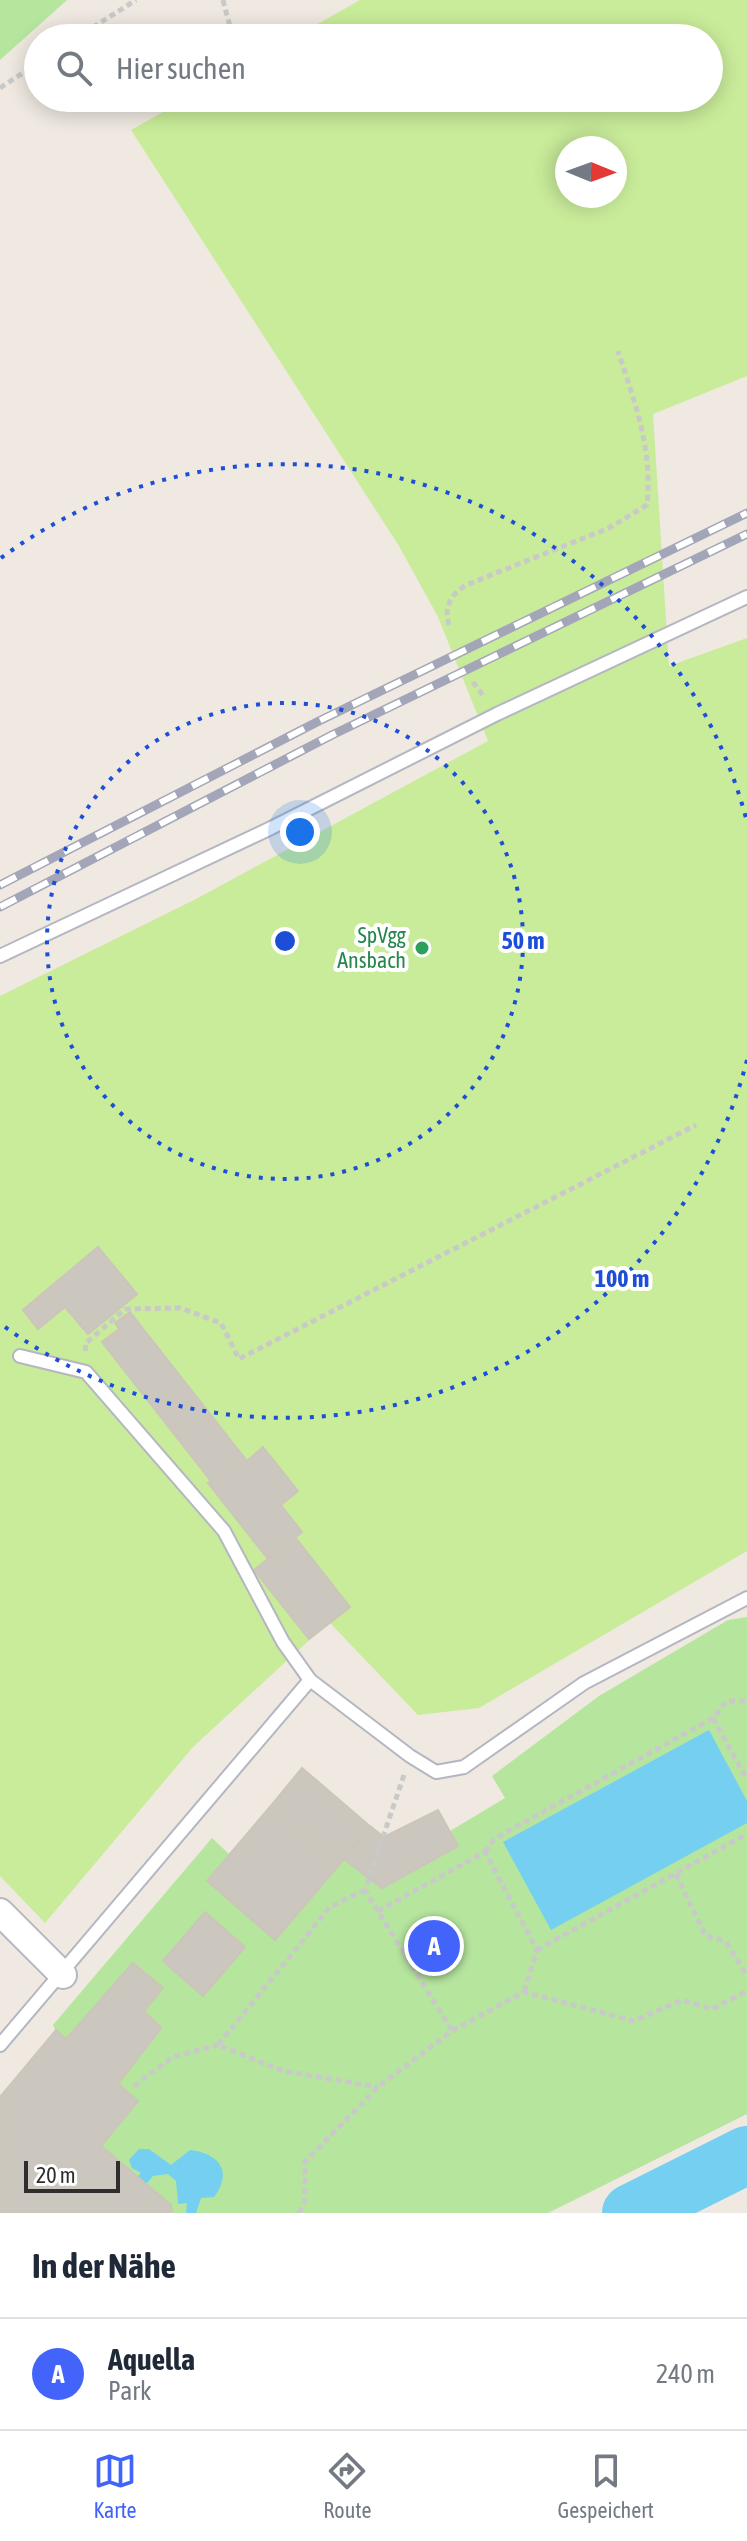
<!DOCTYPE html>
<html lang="de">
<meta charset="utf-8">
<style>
:root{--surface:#fff;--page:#f2f2f3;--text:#1f2937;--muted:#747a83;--line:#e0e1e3;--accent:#4264fb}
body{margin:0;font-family:"Asap Condensed",sans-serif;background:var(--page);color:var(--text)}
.compass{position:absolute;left:555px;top:136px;width:72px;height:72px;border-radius:50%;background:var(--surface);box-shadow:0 4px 20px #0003;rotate:91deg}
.scale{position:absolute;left:24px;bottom:20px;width:96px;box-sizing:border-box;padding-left:8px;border:4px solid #2e2e2e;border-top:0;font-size:22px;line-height:28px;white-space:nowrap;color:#2e2e2e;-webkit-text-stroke:6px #fff;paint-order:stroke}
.you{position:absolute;left:300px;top:832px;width:28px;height:28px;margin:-20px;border:6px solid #fff;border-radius:50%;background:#1a73e8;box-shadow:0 0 0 12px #1a73e833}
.badge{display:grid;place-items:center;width:52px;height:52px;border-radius:50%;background:var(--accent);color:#fff;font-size:26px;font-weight:700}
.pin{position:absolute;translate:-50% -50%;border:4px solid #fff;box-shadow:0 2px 8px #0006}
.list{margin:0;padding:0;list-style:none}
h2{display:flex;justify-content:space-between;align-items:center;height:104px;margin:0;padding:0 32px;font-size:34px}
h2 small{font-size:26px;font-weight:400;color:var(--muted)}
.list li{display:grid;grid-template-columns:52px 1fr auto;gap:24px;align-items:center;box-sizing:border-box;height:112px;padding:0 32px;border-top:2px solid var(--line)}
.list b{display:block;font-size:30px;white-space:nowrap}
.list p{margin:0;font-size:26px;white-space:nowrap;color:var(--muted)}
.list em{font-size:26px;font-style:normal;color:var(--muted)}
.icon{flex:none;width:44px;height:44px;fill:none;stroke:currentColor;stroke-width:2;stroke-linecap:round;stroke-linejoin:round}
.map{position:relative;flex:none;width:747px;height:2213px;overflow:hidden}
.search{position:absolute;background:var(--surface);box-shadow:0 4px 20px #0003;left:24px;right:24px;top:24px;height:88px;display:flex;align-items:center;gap:20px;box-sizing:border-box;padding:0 28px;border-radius:44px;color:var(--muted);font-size:30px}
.sheet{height:216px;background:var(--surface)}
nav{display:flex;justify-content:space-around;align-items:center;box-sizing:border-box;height:112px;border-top:2px solid var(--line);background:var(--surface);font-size:22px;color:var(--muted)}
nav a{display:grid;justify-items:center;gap:4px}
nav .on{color:var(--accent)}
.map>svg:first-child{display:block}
.green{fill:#b6e59e}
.pitch{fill:#c9ec9a;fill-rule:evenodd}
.water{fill:#75cff0}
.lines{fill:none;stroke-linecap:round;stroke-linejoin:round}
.river{stroke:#75cff0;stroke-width:58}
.building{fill:#cbc7bf;stroke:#cbc5ba;stroke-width:2}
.service-casing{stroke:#b4b7c1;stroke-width:16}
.minor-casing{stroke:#b4b7c1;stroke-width:30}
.path{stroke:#c9c9c9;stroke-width:5;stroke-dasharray:6 4;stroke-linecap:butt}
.service{stroke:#fff;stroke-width:12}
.minor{stroke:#fff;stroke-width:26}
.rail-casing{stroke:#a3a6b8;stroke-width:9}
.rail{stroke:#fff;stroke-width:6;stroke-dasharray:18;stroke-linecap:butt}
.ring{fill:none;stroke:#1d4ed8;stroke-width:4;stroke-dasharray:4 8}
.leisure-dot{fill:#2e9e5b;stroke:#fff;stroke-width:3}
.labels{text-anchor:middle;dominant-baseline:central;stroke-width:8;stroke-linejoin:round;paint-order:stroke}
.leisure-label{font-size:22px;fill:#27864d;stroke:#fff;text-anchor:end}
.centre{fill:#1d4ed8;stroke:#fff;stroke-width:4}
.ring-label{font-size:24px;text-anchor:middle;font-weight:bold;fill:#1d4ed8;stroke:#fff;stroke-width:8;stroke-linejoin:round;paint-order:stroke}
</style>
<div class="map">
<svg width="747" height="2213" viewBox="0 0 747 2213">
<rect width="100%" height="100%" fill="#efe9e1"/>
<g class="green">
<polygon points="0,0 67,0 0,60"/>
<polygon points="747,1617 747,2114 548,2213 0,2213 56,2031 53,2025 212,1838 229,1854 269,1808 338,1866 371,1827 384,1837 438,1810 450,1831 505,1798 492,1776 599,1696 728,1620"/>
</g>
<path class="pitch" d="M360,0h387v376l-94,38 16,252 78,-28v913l-268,157 -61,7 -89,-93 -136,125 -148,176 -45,-47v-880l196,-97 292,-158 -50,-124 -39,-71 -268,-416 57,-32h521v-60h-416zM567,148h48v48h-48z"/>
<g class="water">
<polygon points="709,1730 747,1801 747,1823 551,1930 503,1842"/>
<path d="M139,2149h10l22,16 19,-15c28,3 44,21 24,47l-13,1 -5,15h-10l1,-10 -9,1 -2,-23 -8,-7 -15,2 -8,9 -9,-7 5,-5 -9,-5 -3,-8z"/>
</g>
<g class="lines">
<polyline class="river" points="631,2213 747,2155"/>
</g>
<g class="building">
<polygon points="98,1247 137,1294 88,1334 65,1307 38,1329 23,1310"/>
<polygon points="130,1312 243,1456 211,1481 102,1342 119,1329 115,1323"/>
<polygon points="263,1447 298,1491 281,1505 302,1532 268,1559 208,1483 243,1456 247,1461"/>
<polygon points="295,1537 350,1607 309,1639 254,1570"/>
<polygon points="302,1768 371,1827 338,1866 269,1808"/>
<polygon points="269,1808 338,1866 275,1940 207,1881"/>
<polygon points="438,1810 458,1846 382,1888 344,1859 371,1827 384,1837"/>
<polygon points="205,1912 245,1947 203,1996 163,1961"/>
<polygon points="133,1963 163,1988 144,2011 161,2028 118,2084 138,2101 101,2146 171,2205 172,2213 0,2213 0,2097 56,2030 66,2039"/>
</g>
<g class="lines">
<defs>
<g id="service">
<polyline points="0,956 271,828 497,714 747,597"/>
<polyline points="20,1356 86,1372 224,1531 283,1642 310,1680 410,1756 436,1772 464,1767 584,1683 747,1598"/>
<polyline points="0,2045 310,1680"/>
</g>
<polyline id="minor" points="0,1912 63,1975"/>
</defs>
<use href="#service" class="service-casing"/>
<use href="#minor" class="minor-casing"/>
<g class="path">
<polyline points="223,0 233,38"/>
<polyline points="76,38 136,0"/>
<polyline points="0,88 38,63"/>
<path d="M449,625c-5,-18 1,-30 17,-40l143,-57 38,-23c6,-55 -12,-102 -29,-154"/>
<polyline points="473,682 484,697"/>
<polyline points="86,1351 85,1344 125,1309 180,1308 221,1323 239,1359 696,1125"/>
<polyline points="713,1718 747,1779"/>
<polyline points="404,1775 365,1890 452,2031"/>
<polyline points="485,1852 494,1839 713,1718 727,1701 747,1701"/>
<polyline points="676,1874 705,1935 726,1942 747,1976"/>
<polyline points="365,1890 330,1907 218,2045 283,2071 378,2087"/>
<polyline points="378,1911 485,1852 537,1950 524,1992"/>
<polyline points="537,1950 747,1834"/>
<polyline points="134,2086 173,2057 218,2045"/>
<polyline points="299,2213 305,2200 305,2162 378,2087 452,2031 524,1992 634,2021 682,2000 712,2009 747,1991"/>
</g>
<use href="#service" class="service"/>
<use href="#minor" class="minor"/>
<defs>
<g id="rail">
<polyline points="0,885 319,721 747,513"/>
<polyline points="0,907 332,735 747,534"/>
</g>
</defs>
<use href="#rail" class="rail-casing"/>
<use href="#rail" class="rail"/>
</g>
<g class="ring">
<circle cx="285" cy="941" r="238"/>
<path d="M747 1060A477 477 0 0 1 1 1324M1 558A477 477 0 0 1 747 822"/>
</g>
<circle class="leisure-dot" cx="422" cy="948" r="8"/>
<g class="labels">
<g class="leisure-label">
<text x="406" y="935">SpVgg<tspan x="406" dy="25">Ansbach</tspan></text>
</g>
</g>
<circle cx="285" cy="941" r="12" class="centre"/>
<g class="ring-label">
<text x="523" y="949">50 m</text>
<text x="622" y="1287">100 m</text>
</g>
</svg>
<svg class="compass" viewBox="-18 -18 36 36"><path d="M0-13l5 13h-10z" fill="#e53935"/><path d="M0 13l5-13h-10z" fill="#747a83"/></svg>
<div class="scale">20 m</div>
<div class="you"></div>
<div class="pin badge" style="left:434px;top:1946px">A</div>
<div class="search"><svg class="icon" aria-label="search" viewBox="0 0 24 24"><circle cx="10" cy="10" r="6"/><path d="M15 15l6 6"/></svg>Hier suchen</div>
</div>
<section class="sheet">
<h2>In der Nähe<small></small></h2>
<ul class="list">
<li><span class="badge">A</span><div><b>Aquella</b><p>Park</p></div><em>240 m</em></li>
</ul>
</section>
<nav>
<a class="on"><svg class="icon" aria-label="map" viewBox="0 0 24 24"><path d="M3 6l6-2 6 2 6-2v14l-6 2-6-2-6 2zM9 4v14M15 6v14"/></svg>Karte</a>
<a><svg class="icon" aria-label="directions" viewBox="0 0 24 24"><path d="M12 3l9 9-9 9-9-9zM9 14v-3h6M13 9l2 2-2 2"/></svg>Route</a>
<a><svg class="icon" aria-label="saved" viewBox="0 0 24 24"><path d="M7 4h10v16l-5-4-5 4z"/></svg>Gespeichert</a>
</nav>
